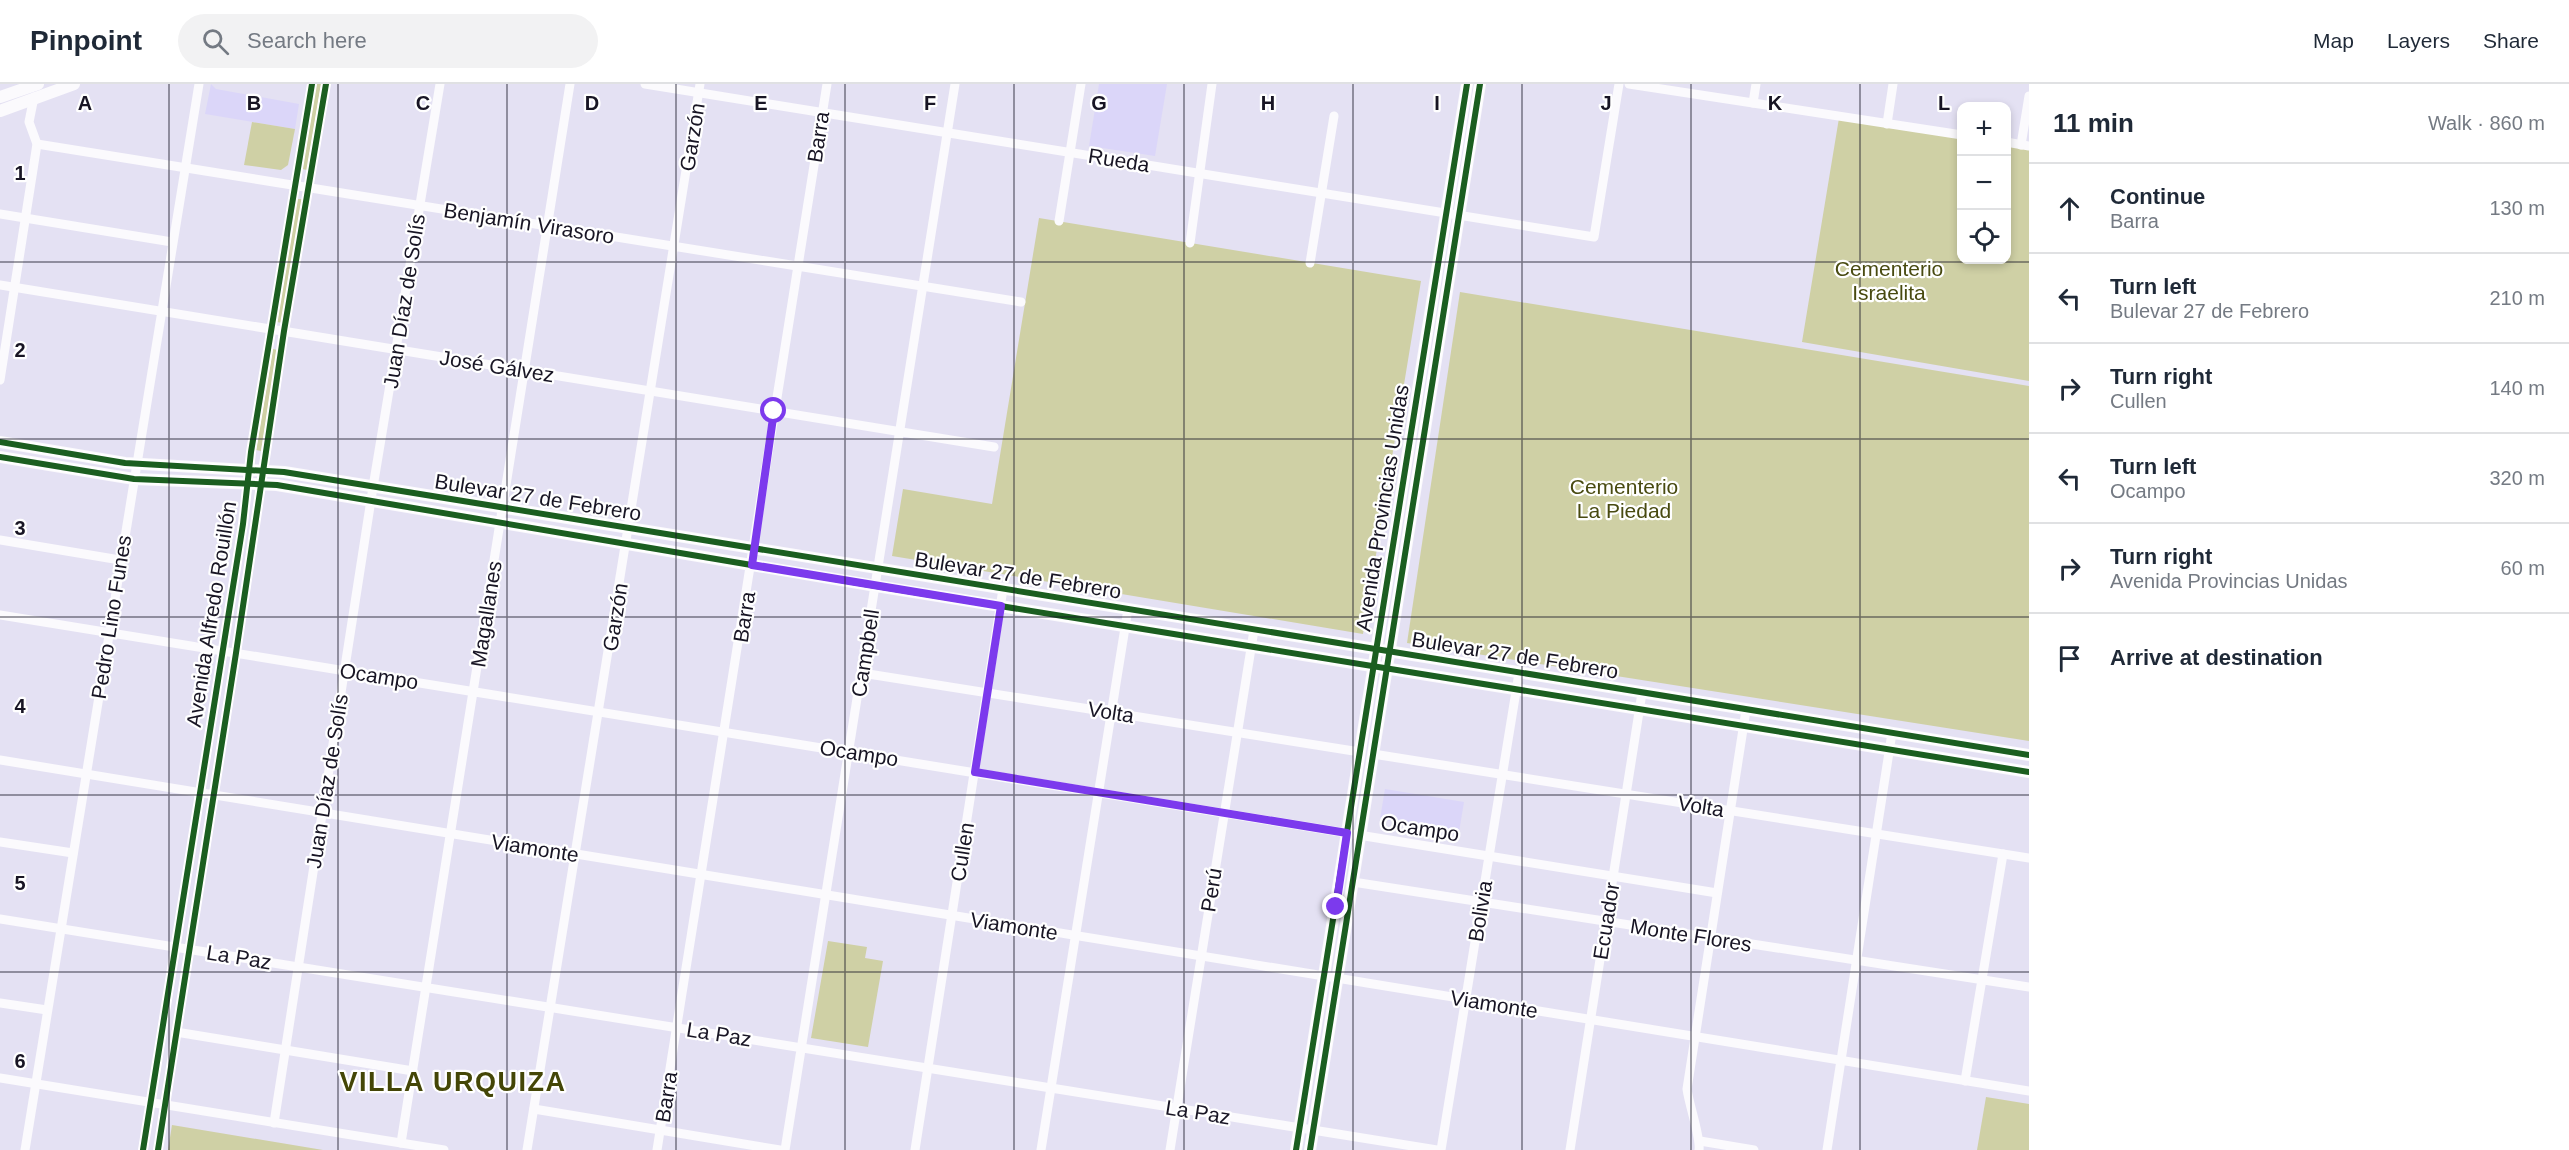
<!DOCTYPE html>
<meta charset="utf-8">
<style>
:root{--surface:#fff;--page:#f2f2f3;--text:#1f2937;--muted:#747a83;--line:#e0e1e3}
body{margin:0;font-family:Helvetica,sans-serif;background:var(--page);color:var(--text)}
.controls{position:absolute;right:18px;top:18px;display:grid;overflow:hidden;border-radius:12px;box-shadow:0 3px 9px #0003}
.controls button{width:54px;height:54px;display:grid;place-items:center;padding:0;border:0;border-bottom:2px solid var(--line);background:var(--surface);color:var(--text);font:30px sans-serif}
.stop{position:absolute;width:18px;height:18px;margin:-14px;border:4px solid #7c3aed;border-radius:50%;background:#fff}
.stop.end{background:#7c3aed;border-color:#fff;box-shadow:0 2px 6px #0008}
.list{margin:0;padding:0;list-style:none}
h2{display:flex;justify-content:space-between;align-items:center;height:78px;margin:0;padding:0 24px;font-size:26px}
h2 small{font-size:20px;font-weight:400;color:var(--muted)}
.list li{display:grid;grid-template-columns:39px 1fr auto;gap:18px;align-items:center;box-sizing:border-box;height:90px;padding:0 24px;border-top:2px solid var(--line)}
.list b{display:block;font-size:22px;white-space:nowrap}
.list p{margin:0;font-size:20px;white-space:nowrap;color:var(--muted)}
.list em{font-size:20px;font-style:normal;color:var(--muted)}
.icon{flex:none;width:33px;height:33px;fill:none;stroke:currentColor;stroke-width:2;stroke-linecap:round;stroke-linejoin:round}
.map{position:relative;flex:none;width:2029px;height:1066px;overflow:hidden}
header{display:flex;align-items:center;gap:36px;box-sizing:border-box;height:84px;padding:0 30px;background:var(--surface);border-bottom:2px solid var(--line)}
header strong{font-size:28px}
nav{display:flex;gap:33px;margin-inline-start:auto;font-size:21px}
.search{width:420px;height:54px;background:var(--page);display:flex;align-items:center;gap:15px;box-sizing:border-box;padding:0 21px;border-radius:33px;color:var(--muted);font-size:22px}
main{display:flex}
aside{flex:1;background:var(--surface)}
.map>svg:first-child{display:block}
.built{fill:#dbd6f9}
.green{fill:#cfd0a5}
.lines{fill:none;stroke-linecap:round;stroke-linejoin:round}
.minor{stroke:#fbfafd;stroke-width:9}
.major{stroke:#fbfafd;stroke-width:12}
.cycleway-casing{stroke:#fff;stroke-width:10}
.cycleway{stroke:#1b5e20;stroke-width:6}
.route{stroke:#7c3aed;stroke-width:8}
.grid{fill:none;stroke:#181524;stroke-width:1.5;stroke-opacity:0.55}
.labels{text-anchor:middle;dominant-baseline:central;stroke-width:4.5;stroke-linejoin:round;paint-order:stroke}
.street-label{font-size:21px;fill:#181524;stroke:#fff}
.park-label{font-size:21px;fill:#484a10;stroke:#fff}
.district-label{font-size:27px;font-weight:bold;letter-spacing:1.5px;fill:#444607;stroke:#fff}
.grid-label{font-size:20px;text-anchor:middle;font-weight:bold;fill:#181524;stroke:#fff;stroke-width:4.5;stroke-linejoin:round;paint-order:stroke}
</style>
<header>
<strong>Pinpoint</strong>
<div class="search"><svg class="icon" aria-label="search" viewBox="0 0 24 24"><circle cx="10" cy="10" r="6"/><path d="M15 15l6 6"/></svg>Search here</div>
<nav><a>Map</a><a>Layers</a><a>Share</a></nav>
</header>
<main>
<div class="map">
<svg width="2029" height="1066" viewBox="0 0 2029 1066">
<rect width="100%" height="100%" fill="#e4e1f3"/>
<g class="built">
<polygon points="211,0 216,5 299,20 295,45 205,30"/>
<polygon points="1099,0 1167,0 1155,72 1089,62"/>
<polygon points="1385,705 1464,718 1459,748 1380,735"/>
</g>
<g class="green">
<polygon points="316,0 321,0 307,86 302,85"/>
<polygon points="1839,34 1961,53 1962,176 2006,176 2007,60 2029,64 2029,297 1802,258"/>
<polygon points="252,38 295,45 288,81 281,86 244,81"/>
<polygon points="297,115 302,115 282,239 277,238"/>
<polygon points="1039,134 1421,197 1363,550 892,472 903,405 992,420"/>
<polygon points="1460,208 2029,302 2029,657 1407,559"/>
<polygon points="273,265 278,266 261,367 256,366"/>
<polygon points="828,857 867,863 865,874 883,877 868,963 811,954"/>
<polygon points="1986,1013 2029,1020 2029,1066 1977,1066"/>
<polygon points="172,1041 323,1066 168,1066"/>
</g>
<g class="lines">
<g class="minor">
<polyline points="645,0 1594,153 1619,0"/>
<polyline points="1629,0 1962,51"/>
<polyline points="1753,19 1756,0"/>
<polyline points="1887,40 1893,0"/>
<polyline points="2006,58 2029,62"/>
<polyline points="37,60 1021,218"/>
<polyline points="2021,61 2029,12"/>
<polyline points="0,130 172,158"/>
<polyline points="1059,137 1081,0"/>
<polyline points="1190,159 1212,0"/>
<polyline points="1310,179 1334,32"/>
<polyline points="0,201 994,363"/>
<polyline points="0,296 37,60 29,38 34,13"/>
<polyline points="0,456 120,476"/>
<polyline points="0,531 1717,809"/>
<polyline points="862,589 1360,668"/>
<polyline points="1373,670 2029,774"/>
<polyline points="0,676 2029,1007"/>
<polyline points="0,758 73,769"/>
<polyline points="1353,798 2029,903"/>
<polyline points="0,835 1437,1066"/>
<polyline points="0,919 47,926"/>
<polyline points="176,948 413,987"/>
<polyline points="0,994 444,1066"/>
<polyline points="1965,997 2003,770"/>
<polyline points="534,1025 780,1066"/>
<polyline points="274,1039 373,403 440,0"/>
<polyline points="1700,1057 1754,1066"/>
<polyline points="401,1059 570,0"/>
<polyline points="25,1066 199,0"/>
<polyline points="143,1066 243,440 251,368 312,0"/>
<polyline points="158,1066 236,569 284,247 326,0"/>
<polyline points="527,1066 700,0"/>
<polyline points="657,1066 827,0"/>
<polyline points="785,1066 955,0"/>
<polyline points="915,1066 1003,505"/>
<polyline points="1041,1066 1128,525"/>
<polyline points="1170,1066 1254,546"/>
<polyline points="1441,1066 1519,589"/>
<polyline points="1570,1066 1642,609"/>
<path d="M1699,1066c2,-12 -10,-45 -12,-61l59,-379"/>
<polyline points="1827,1066 1892,649"/>
</g>
<g class="major">
<polyline points="0,13 38,0"/>
<polyline points="0,27 74,0"/>
<polyline points="0,358 125,379 284,388 2029,671"/>
<polyline points="0,373 134,395 277,401 876,502 2029,688"/>
<polyline points="1296,1066 1467,0"/>
<polyline points="1310,1066 1480,0"/>
</g>
<defs>
<g id="cycleway">
<polyline points="0,358 125,379 284,388 2029,671"/>
<polyline points="0,373 134,395 277,401 876,502 2029,688"/>
<polyline points="143,1066 243,440 251,368 312,0"/>
<polyline points="158,1066 236,569 284,247 326,0"/>
<polyline points="1296,1066 1467,0"/>
<polyline points="1310,1066 1480,0"/>
</g>
</defs>
<use href="#cycleway" class="cycleway-casing"/>
<use href="#cycleway" class="cycleway"/>
</g>
<g class="lines">
<polyline class="route" points="774,327 752,481 1001,522 975,688 1347,749 1336,823"/>
</g>
<path class="grid" d="M169,0v1066M338,0v1066M507,0v1066M676,0v1066M845,0v1066M1014,0v1066M1184,0v1066M1353,0v1066M1522,0v1066M1691,0v1066M1860,0v1066M0,178h2029M0,355h2029M0,533h2029M0,711h2029M0,888h2029"/>
<g class="labels">
<g class="street-label">
<text transform="translate(692 53) rotate(-81)">Garzón</text>
<text transform="translate(818 53) rotate(-81)">Barra</text>
<text transform="translate(1119 76) rotate(9)">Rueda</text>
<text transform="translate(529 139) rotate(9)">Benjamín Virasoro</text>
<text transform="translate(404 217) rotate(-81)">Juan Díaz de Solís</text>
<text transform="translate(497 282) rotate(9)">José Gálvez</text>
<text transform="translate(538 413) rotate(9)">Bulevar 27 de Febrero</text>
<text transform="translate(1382 424) rotate(-81)">Avenida Provincias Unidas</text>
<text transform="translate(1018 491) rotate(9)">Bulevar 27 de Febrero</text>
<text transform="translate(211 530) rotate(-81)">Avenida Alfredo Rouillón</text>
<text transform="translate(486 530) rotate(-81)">Magallanes</text>
<text transform="translate(111 533) rotate(-81)">Pedro Lino Funes</text>
<text transform="translate(615 533) rotate(-81)">Garzón</text>
<text transform="translate(744 533) rotate(-81)">Barra</text>
<text transform="translate(865 569) rotate(-81)">Campbell</text>
<text transform="translate(1515 571) rotate(9)">Bulevar 27 de Febrero</text>
<text transform="translate(379 592) rotate(9)">Ocampo</text>
<text transform="translate(1111 628) rotate(9)">Volta</text>
<text transform="translate(859 669) rotate(9)">Ocampo</text>
<text transform="translate(327 697) rotate(-81)">Juan Díaz de Solís</text>
<text transform="translate(1701 722) rotate(9)">Volta</text>
<text transform="translate(1420 744) rotate(9)">Ocampo</text>
<text transform="translate(535 764) rotate(9)">Viamonte</text>
<text transform="translate(962 768) rotate(-81)">Cullen</text>
<text transform="translate(1211 806) rotate(-81)">Perú</text>
<text transform="translate(1480 827) rotate(-81)">Bolivia</text>
<text transform="translate(1606 837) rotate(-81)">Ecuador</text>
<text transform="translate(1014 842) rotate(9)">Viamonte</text>
<text transform="translate(1691 851) rotate(9)">Monte Flores</text>
<text transform="translate(239 873) rotate(9)">La Paz</text>
<text transform="translate(1494 920) rotate(9)">Viamonte</text>
<text transform="translate(719 950) rotate(9)">La Paz</text>
<text transform="translate(666 1013) rotate(-81)">Barra</text>
<text transform="translate(1198 1028) rotate(9)">La Paz</text>
</g>
<g class="park-label">
<text x="1889" y="184">Cementerio<tspan x="1889" dy="24">Israelita</tspan></text>
<text x="1624" y="402">Cementerio<tspan x="1624" dy="24">La Piedad</tspan></text>
</g>
<g class="district-label">
<text x="453" y="998">VILLA URQUIZA</text>
</g>
</g>
<g class="grid-label">
<text x="85" y="26">A</text>
<text x="254" y="26">B</text>
<text x="423" y="26">C</text>
<text x="592" y="26">D</text>
<text x="761" y="26">E</text>
<text x="930" y="26">F</text>
<text x="1099" y="26">G</text>
<text x="1268" y="26">H</text>
<text x="1437" y="26">I</text>
<text x="1606" y="26">J</text>
<text x="1775" y="26">K</text>
<text x="1944" y="26">L</text>
<text x="20" y="96">1</text>
<text x="20" y="273">2</text>
<text x="20" y="451">3</text>
<text x="20" y="629">4</text>
<text x="20" y="806">5</text>
<text x="20" y="984">6</text>
</g>
</svg>
<div class="controls">
<button>+</button>
<button>−</button>
<button><svg class="icon" aria-label="locate" viewBox="0 0 24 24"><circle cx="12" cy="12" r="6"/><path d="M12 2v4M12 18v4M2 12h4M18 12h4"/></svg></button>
</div>
<div class="stop" style="left:774px;top:327px"></div>
<div class="stop end" style="left:1336px;top:823px"></div>
</div>
<aside>
<h2>11 min<small>Walk · 860 m</small></h2>
<ul class="list">
<li><svg class="icon" aria-label="ahead" viewBox="0 0 24 24"><path d="M12 20V5M6 11l6-6 6 6"/></svg><div><b>Continue</b><p>Barra</p></div><em>130 m</em></li>
<li><svg class="icon" aria-label="left" viewBox="0 0 24 24"><path d="M17 20v-9H6M10 6l-5 5 5 5"/></svg><div><b>Turn left</b><p>Bulevar 27 de Febrero</p></div><em>210 m</em></li>
<li><svg class="icon" aria-label="right" viewBox="0 0 24 24"><path d="M7 20v-9h11M14 6l5 5-5 5"/></svg><div><b>Turn right</b><p>Cullen</p></div><em>140 m</em></li>
<li><svg class="icon" aria-label="left" viewBox="0 0 24 24"><path d="M17 20v-9H6M10 6l-5 5 5 5"/></svg><div><b>Turn left</b><p>Ocampo</p></div><em>320 m</em></li>
<li><svg class="icon" aria-label="right" viewBox="0 0 24 24"><path d="M7 20v-9h11M14 6l5 5-5 5"/></svg><div><b>Turn right</b><p>Avenida Provincias Unidas</p></div><em>60 m</em></li>
<li><svg class="icon" aria-label="arrive" viewBox="0 0 24 24"><path d="M6 21V4h12l-3 4 3 4H6"/></svg><div><b>Arrive at destination</b></div></li>
</ul>
</aside>
</main>
